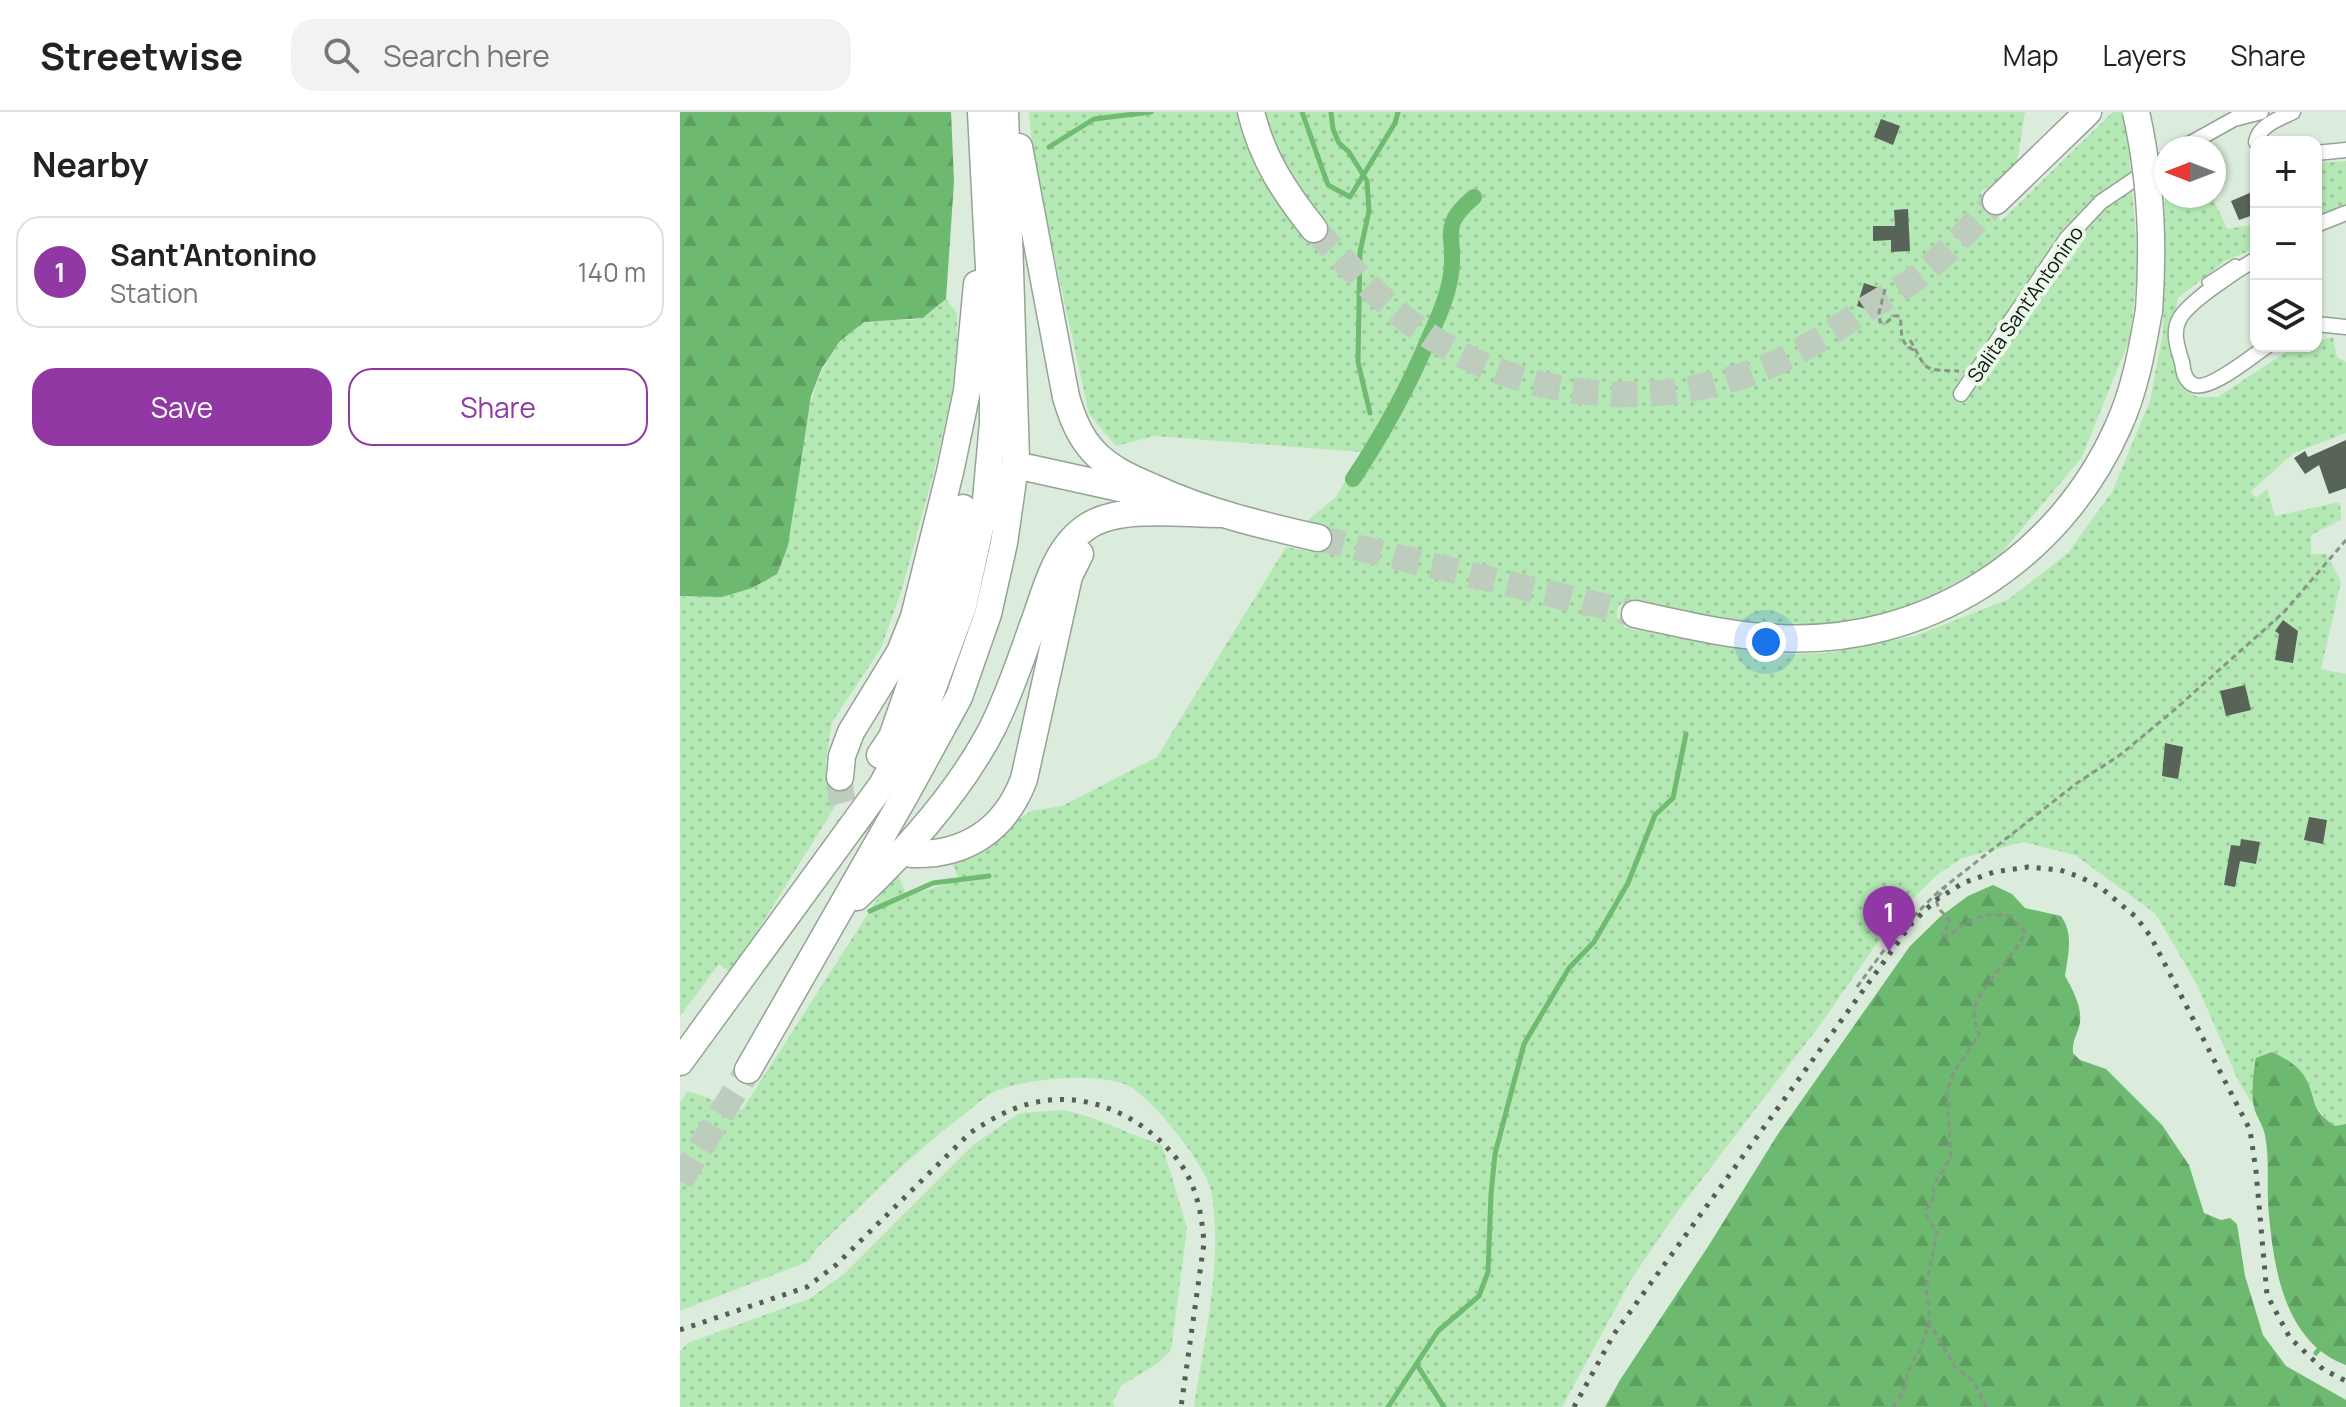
<!DOCTYPE html>
<meta charset="utf-8">
<style>
:root{--surface:#fff;--page:#f2f2f2;--text:#222;--muted:#767676;--line:#e0e0e0;--accent:#9138a4}
body{margin:0;font-family:Manrope,sans-serif;background:var(--page);color:var(--text)}
.controls{position:absolute;right:24px;top:24px;display:grid;overflow:hidden;border-radius:16px;box-shadow:0 2px 6px #0004}
.controls button{width:72px;height:72px;display:grid;place-items:center;padding:0;border:0;border-bottom:2px solid var(--line);background:var(--surface);color:var(--text);font:40px sans-serif}
.compass{position:absolute;left:1474px;top:24px;width:72px;height:72px;border-radius:50%;background:var(--surface);box-shadow:0 2px 6px #0004;rotate:270deg}
.you{position:absolute;left:1086px;top:530px;width:28px;height:28px;margin:-20px;border:6px solid #fff;border-radius:50%;background:#1a73e8;box-shadow:0 0 0 12px #1a73e833}
.badge{display:grid;place-items:center;width:52px;height:52px;border-radius:50%;background:var(--accent);color:#fff;font-size:26px;font-weight:700}
.pin{position:absolute;translate:-50% -66px;filter:drop-shadow(0 2px 4px #0008)}
.pin::after{content:'';position:absolute;top:42px;width:28px;height:24px;background:inherit;clip-path:polygon(0 0,100% 0,50% 100%)}
.list{margin:0;padding:0;list-style:none}
h2{display:flex;justify-content:space-between;align-items:center;height:104px;margin:0;padding:0 32px;font-size:34px}
h2 small{font-size:26px;font-weight:400;color:var(--muted)}
.list li{display:grid;grid-template-columns:52px 1fr auto;gap:24px;align-items:center;box-sizing:border-box;height:112px;margin:0 16px 16px;padding:0 16px;border:2px solid var(--line);border-radius:24px}
.list b{display:block;font-size:30px;white-space:nowrap}
.list p{margin:0;font-size:26px;white-space:nowrap;color:var(--muted)}
.list em{font-size:26px;font-style:normal;color:var(--muted)}
.actions{display:flex;gap:16px;padding:24px 32px}
.actions a{flex:1;padding:18px 0;border:2px solid var(--accent);border-radius:24px;text-align:center;font-size:28px;color:var(--accent)}
.actions .main{background:var(--accent);color:#fff}
.icon{flex:none;width:44px;height:44px;fill:none;stroke:currentColor;stroke-width:2;stroke-linecap:round;stroke-linejoin:round}
.map{position:relative;flex:none;width:1666px;height:1295px;overflow:hidden}
header{display:flex;align-items:center;gap:48px;box-sizing:border-box;height:112px;padding:0 40px;background:var(--surface);border-bottom:2px solid var(--line)}
header strong{font-size:38px}
nav{display:flex;gap:44px;margin-inline-start:auto;font-size:28px}
.search{width:560px;height:72px;background:var(--page);display:flex;align-items:center;gap:20px;box-sizing:border-box;padding:0 28px;border-radius:24px;color:var(--muted);font-size:30px}
main{display:flex}
aside{flex:1;background:var(--surface)}
.map>svg:first-child{display:block}
.grass{fill:url(#grass-dots)}
.forest{fill:url(#forest-firs)}
.lines{fill:none;stroke-linecap:round;stroke-linejoin:round}
.stream{stroke:#6fbb71;stroke-width:5}
.canal{stroke:#6fbb71;stroke-width:16}
.building{fill:#576457}
.highway-tunnel{stroke:#bdccbd;stroke-width:26;stroke-dasharray:26 13;stroke-linecap:butt}
.lane-casing{stroke:#95a395;stroke-width:10}
.street-casing{stroke:#95a395;stroke-width:17}
.highway-casing{stroke:#95a395;stroke-width:29}
.path{stroke:#899589;stroke-width:3;stroke-dasharray:6 4;stroke-linecap:butt}
.lane{stroke:#fff;stroke-width:7}
.street{stroke:#fff;stroke-width:14}
.highway{stroke:#fff;stroke-width:26}
.rail{stroke:#565e56;stroke-width:5;stroke-dasharray:4 8;stroke-linecap:butt}
.highway-bridge-casing{stroke:#95a395;stroke-width:29;stroke-linecap:butt}
.highway-bridge{stroke:#fff;stroke-width:26}
.labels{text-anchor:middle;dominant-baseline:central;stroke-width:8;stroke-linejoin:round;paint-order:stroke}
.street-label{font-size:20px;fill:#101510;stroke:#eaf9e9}
</style>
<header>
<strong>Streetwise</strong>
<div class="search"><svg class="icon" aria-label="search" viewBox="0 0 24 24"><circle cx="10" cy="10" r="6"/><path d="M15 15l6 6"/></svg>Search here</div>
<nav><a>Map</a><a>Layers</a><a>Share</a></nav>
</header>
<main>
<aside>
<h2>Nearby<small></small></h2>
<ul class="list">
<li><span class="badge">1</span><div><b>Sant'Antonino</b><p>Station</p></div><em>140 m</em></li>
</ul>
<div class="actions"><a class="main">Save</a><a>Share</a></div>
</aside>
<div class="map">
<svg width="1666" height="1295" viewBox="0 0 1666 1295">
<defs>
<pattern id="grass-dots" width="8" height="8" patternUnits="userSpaceOnUse" patternTransform="scale(2)"><rect width="8" height="8" fill="#b4e8b4"/><path d="M2 2h.1M6 6h.1" fill="none" stroke="#9ac69a" stroke-width="1.8" stroke-linecap="round"/></pattern>
<pattern id="forest-firs" width="22" height="20" patternUnits="userSpaceOnUse" patternTransform="scale(2)"><rect width="22" height="20" fill="#6eb970"/><path d="M5 1l3.5 6h-7zM16 11l3.5 6h-7z" fill="#5e9e60"/></pattern>
</defs>
<rect width="100%" height="100%" fill="#dcecdc"/>
<g class="grass">
<path d="M349,0h996l-9,56 -35,24 20,29 112,-109h13l12,152 -8,74 -48,119 -89,106 -84,45 -65,16 -69,1 -134,-18 -16,-7 -7,7 -1,10 8,11 148,27 54,-2 88,-17 94,-37 59,-46 44,-61 38,-91 13,-69 2,-150 1,14h46l15,33 24,-4 5,8v15l-31,13 -47,37 -8,45 14,46 13,8h21l77,-51h21v-5l17,-4 4,20 9,5v71l-52,20 -43,38 5,7 11,-9 8,27 65,-14 1,18 -30,15v19h15l15,28 -20,87 25,5v450l-11,2c-36,-26 -16,-54 -63,-74l-19,21 1,34 -15,-25 -43,-99 -40,-69 -81,-59 -52,-13 -61,16 -25,17 -39,38 -76,109 -143,187 -47,69 -70,129h-368c10,-70 30,-147 17,-217 -5,-25 -59,-92 -82,-104 -28,-14 -109,-8 -137,7 -12,7 -23,18 -34,26 -50,38 -93,83 -139,127l-12,16 -127,49v-209l8,-11 54,19 154,-240 11,26 52,-16 -6,-16 78,-53 31,-5 95,-49 129,-210 33,6 6,-24 -22,-5 33,-27 26,-45 -208,-16 -38,10 -27,-32 -55,-251z"/>
<polygon points="1666,49 1666,95 1636,109 1636,51"/>
<path d="M266,187l11,14v30l-5,50 -18,78 -32,118 -21,59 -49,74 -6,38v22l25,-1 -120,192 -12,-9 -39,52v-420l11,1 97,-51c14,-68 9,-182 73,-222 16,-10 43,0 61,-6 8,-3 17,-14 24,-19z"/>
<path d="M383,998c34,6 65,25 99,35l25,83 -16,122 -14,14 -35,21 -10,17 3,5h-435v-56l8,-8 121,-44 35,-25 129,-129 47,-32z"/>
</g>
<g class="forest">
<polygon points="0,0 271,0 274,70 266,187 243,206 184,210 160,229 142,256 131,284 108,434 97,462 72,476 42,485 0,484"/>
<path d="M1313,773l19,9 13,14 36,8c13,18 7,39 4,60 8,14 19,34 14,51 -3,10 -7,15 -6,26l7,7 26,9 56,56 27,40 15,48 17,7 9,-2 7,6 8,52 18,59 23,31 60,34v7h-741l15,-27 89,-135 69,-111 132,-188 31,-30 27,-20z"/>
<path d="M1592,940c13,6 27,14 34,27 12,24 3,29 29,47l11,-2v241c-60,-22 -72,-93 -77,-150 -3,-26 1,-54 -4,-80 -2,-10 -9,-19 -11,-28 -3,-16 -1,-34 2,-49z"/>
</g>
<g class="lines">
<g class="stream">
<polyline points="622,0 648,73 670,85 715,11 718,0"/>
<polyline points="651,0 653,17 659,31 669,40 687,69 689,99 680,140 678,250 690,301"/>
<polyline points="369,35 414,7 471,0"/>
<polyline points="190,799 253,771 309,764"/>
<polyline points="1636,1241 1666,1204"/>
<polyline points="737,1253 764,1295"/>
<polyline points="708,1295 758,1219 799,1184 808,1160 811,1082 815,1042 844,932 889,856 914,830 948,771 975,703 993,686 1006,622"/>
</g>
<path class="canal" d="M673,367c30,-45 55,-91 76,-141 9,-20 19,-42 22,-64 6,-39 -14,-46 23,-77"/>
</g>
<g class="building">
<polygon points="1201,7 1220,14 1213,33 1194,25"/>
<polygon points="1572,80 1576,89 1576,102 1559,108 1551,89"/>
<polygon points="1228,97 1230,139 1211,140 1211,128 1193,129 1193,114 1215,114 1214,98"/>
<polygon points="1184,171 1199,176 1192,199 1177,194"/>
<polygon points="1666,328 1666,376 1649,382 1639,353 1625,362 1614,346 1625,339 1628,345"/>
<polygon points="1603,508 1618,519 1613,551 1595,548 1599,522 1595,519"/>
<polygon points="1565,573 1571,598 1546,604 1540,579"/>
<polygon points="1485,631 1503,635 1498,667 1482,664"/>
<polygon points="1629,705 1647,708 1643,732 1624,728"/>
<polygon points="1561,727 1580,730 1576,752 1560,749 1555,775 1544,773 1551,733 1560,734"/>
</g>
<g class="lines">
<g class="highway-tunnel">
<path d="M634,117c36,38 71,78 115,107 100,65 228,76 337,31 34,-14 69,-37 100,-58 20,-12 43,-24 61,-40 24,-20 46,-45 69,-68"/>
<polyline points="638,426 955,502"/>
<path d="M160,665c-1,38 20,67 57,76"/>
<polyline points="0,1069 68,958"/>
</g>
<defs>
<polyline id="lane" points="1526,170 1555,151 1563,154"/>
<g id="street">
<path d="M1576,30c3,-17 23,-23 37,-30"/>
<polyline points="1502,36 1554,7 1581,0"/>
<polyline points="1636,41 1666,38"/>
<polyline points="1636,113 1666,101"/>
<path d="M1576,147c-17,10 -70,44 -77,61 -7,13 -1,29 3,42 1,8 2,17 10,22 15,10 61,-29 75,-38"/>
<polyline points="1636,212 1666,215"/>
<polyline points="1281,282 1387,126 1421,90 1486,46"/>
</g>
<g id="highway">
<path d="M571,0c11,46 34,81 63,117"/>
<path d="M339,35l47,250c6,20 13,39 28,55 16,17 37,26 58,35 54,25 109,38 166,51"/>
<polyline points="1316,89 1408,0"/>
<polyline points="349,356 458,380"/>
<path d="M955,502c47,10 95,22 143,24 147,8 281,-78 340,-211 17,-37 24,-77 31,-117"/>
<polyline points="200,643 212,625 250,517 283,396"/>
<polyline points="160,665 162,644 171,620 220,540 234,505 270,360 287,279 297,172"/>
<path d="M231,742c54,2 94,-24 113,-75l45,-203 11,-22"/>
<path d="M177,785c52,-49 103,-106 136,-170 16,-33 28,-67 40,-102 13,-34 21,-77 55,-99 33,-21 92,-12 131,-12"/>
<polyline points="0,950 202,673 248,589 283,494 306,388 313,311 313,234 301,0"/>
<polyline points="68,958 227,680 279,585 308,502 324,431 336,347 325,0"/>
</g>
</defs>
<use href="#lane" class="lane-casing"/>
<use href="#street" class="street-casing"/>
<use href="#highway" class="highway-casing"/>
<g class="path">
<path d="M1205,177l-6,24 1,9 6,1 8,-7h6c3,16 -3,27 16,35"/>
<path d="M1230,228c18,30 9,30 49,31"/>
<polyline points="1177,875 1215,823 1258,780 1397,671 1440,643 1492,600 1604,500 1666,428"/>
<polyline points="1247,1216 1251,1213 1275,1255 1295,1271 1306,1295"/>
<path d="M1213,1295l10,-14 7,-27 11,-18 9,-29 -4,-32 11,-55 -11,-17v-5l7,-10 1,-16 17,-26 -4,-66 6,-18 26,-39c-1,-7 -5,-13 -5,-19 0,-28 40,-55 51,-84l-14,-15c-27,-7 -43,3 -62,19l-6,-1 7,-15 -11,-11 -3,-9 10,-14"/>
</g>
<use href="#lane" class="lane"/>
<use href="#street" class="street"/>
<use href="#highway" class="highway"/>
<g class="rail">
<path d="M0,1218l127,-43 29,-22 134,-132c21,-14 42,-26 67,-31 55,-12 114,19 145,64 15,22 20,50 22,77l-23,164"/>
<polyline points="894,1295 934,1222 1232,811 1256,788 1283,771 1314,760 1348,755 1380,758 1400,765 1420,775 1456,805 1471,825 1570,1018 1576,1059 1587,1183 1610,1226 1644,1258 1666,1269"/>
</g>
<defs>
<path id="highway-bridge" d="M1456,0c15,66 18,131 13,198"/>
</defs>
<use href="#highway-bridge" class="highway-bridge-casing"/>
<use href="#highway-bridge" class="highway-bridge"/>
</g>
<g class="labels">
<g class="street-label">
<text transform="translate(1345 192) rotate(-55)">Salita Sant'Antonino</text>
</g>
</g>
</svg>
<div class="controls">
<button>+</button>
<button>−</button>
<button><svg class="icon" aria-label="layers" viewBox="0 0 24 24"><path d="M12 4l9 5-9 5-9-5zM3 14l9 5 9-5"/></svg></button>
</div>
<svg class="compass" viewBox="-18 -18 36 36"><path d="M0-13l5 13h-10z" fill="#e53935"/><path d="M0 13l5-13h-10z" fill="#767676"/></svg>
<div class="you"></div>
<div class="pin badge" style="left:1209px;top:840px">1</div>
</div>
</main>
